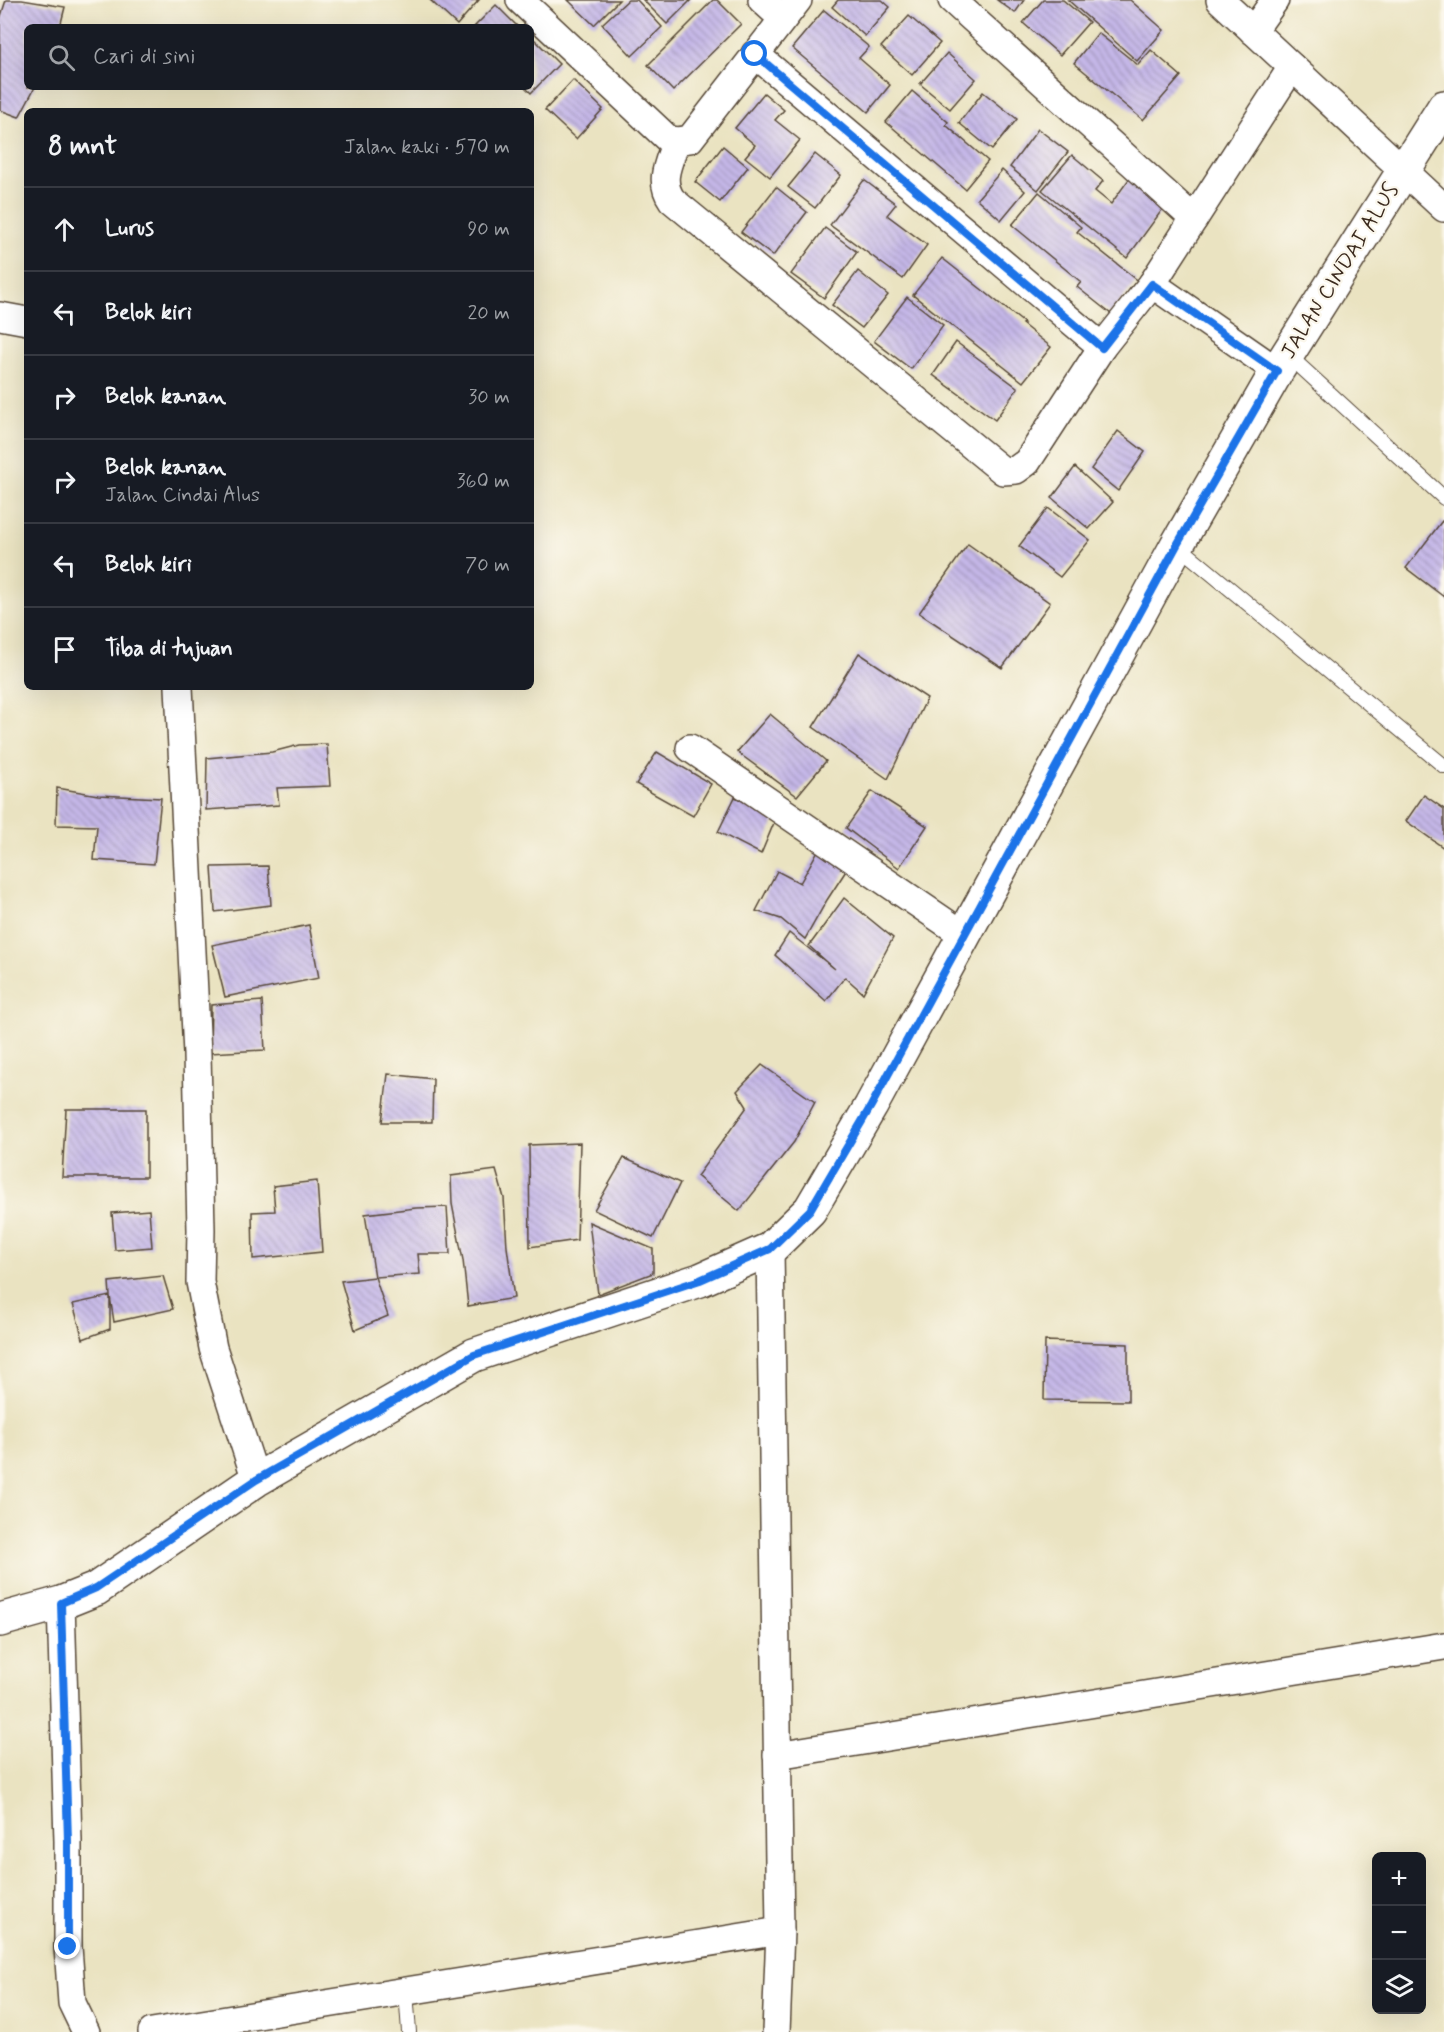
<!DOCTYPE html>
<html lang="id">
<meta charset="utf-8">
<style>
:root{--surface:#171b24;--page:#242831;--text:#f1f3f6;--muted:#9ea1a6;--line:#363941}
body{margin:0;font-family:Mynerve,sans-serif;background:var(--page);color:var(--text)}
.controls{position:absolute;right:18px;bottom:18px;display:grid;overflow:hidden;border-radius:9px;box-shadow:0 6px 24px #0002}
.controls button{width:54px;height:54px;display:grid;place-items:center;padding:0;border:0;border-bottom:2px solid var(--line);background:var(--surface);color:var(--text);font:30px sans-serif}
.stop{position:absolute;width:18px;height:18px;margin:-14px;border:4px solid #1a73e8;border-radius:50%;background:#fff}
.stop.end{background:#1a73e8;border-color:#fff;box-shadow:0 2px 6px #0008}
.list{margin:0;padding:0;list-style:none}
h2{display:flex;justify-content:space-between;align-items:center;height:78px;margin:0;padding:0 24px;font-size:26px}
h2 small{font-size:20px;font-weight:400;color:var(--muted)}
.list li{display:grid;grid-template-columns:39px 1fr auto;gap:18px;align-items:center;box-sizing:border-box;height:84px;padding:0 24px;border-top:2px solid var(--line)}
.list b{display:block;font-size:22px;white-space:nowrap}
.list p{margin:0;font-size:20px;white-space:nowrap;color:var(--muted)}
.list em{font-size:20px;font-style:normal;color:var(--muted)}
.icon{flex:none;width:33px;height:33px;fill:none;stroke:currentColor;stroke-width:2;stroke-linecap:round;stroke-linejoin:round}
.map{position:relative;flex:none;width:1444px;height:2032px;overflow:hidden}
.search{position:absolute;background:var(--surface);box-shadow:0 6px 24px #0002;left:24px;top:24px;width:510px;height:66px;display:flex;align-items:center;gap:15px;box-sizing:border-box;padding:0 21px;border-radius:9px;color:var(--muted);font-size:22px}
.panel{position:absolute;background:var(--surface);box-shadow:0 6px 24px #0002;left:24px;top:108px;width:510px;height:582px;border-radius:9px}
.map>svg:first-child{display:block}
.building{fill:url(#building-back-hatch)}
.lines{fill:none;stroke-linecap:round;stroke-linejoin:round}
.service-casing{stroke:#554636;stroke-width:16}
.minor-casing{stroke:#554636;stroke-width:30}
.tertiary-casing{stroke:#554636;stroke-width:36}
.service{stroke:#fff;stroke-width:14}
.minor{stroke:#fff;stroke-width:27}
.tertiary{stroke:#fff;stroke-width:33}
.route{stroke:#1a73e8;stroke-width:8}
.labels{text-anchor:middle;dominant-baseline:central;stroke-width:4.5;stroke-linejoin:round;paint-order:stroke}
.street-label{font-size:21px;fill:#3b2a1e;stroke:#fbf7ec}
</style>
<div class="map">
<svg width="1444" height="2032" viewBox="0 0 1444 2032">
<defs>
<pattern id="building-back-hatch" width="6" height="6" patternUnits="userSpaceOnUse" patternTransform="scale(1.5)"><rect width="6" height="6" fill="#c5b7e8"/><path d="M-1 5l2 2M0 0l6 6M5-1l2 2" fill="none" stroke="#a195bb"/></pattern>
</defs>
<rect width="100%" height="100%" fill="#fbf7ec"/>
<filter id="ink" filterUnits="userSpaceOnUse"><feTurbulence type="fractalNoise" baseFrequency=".0167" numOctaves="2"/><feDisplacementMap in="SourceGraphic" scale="12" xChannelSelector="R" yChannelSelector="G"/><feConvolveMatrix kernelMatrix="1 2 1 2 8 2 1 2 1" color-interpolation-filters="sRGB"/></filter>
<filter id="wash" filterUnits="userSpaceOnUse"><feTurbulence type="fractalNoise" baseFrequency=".008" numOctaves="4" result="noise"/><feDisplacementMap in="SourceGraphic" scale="24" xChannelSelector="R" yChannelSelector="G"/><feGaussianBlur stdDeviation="1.35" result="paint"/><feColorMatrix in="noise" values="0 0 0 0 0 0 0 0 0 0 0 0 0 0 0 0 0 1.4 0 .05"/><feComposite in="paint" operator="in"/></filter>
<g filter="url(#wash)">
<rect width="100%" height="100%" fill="#eae3c1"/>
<g id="blocks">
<g class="building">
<polygon points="6,0 22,0 65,7 60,27 27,27 27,87 35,87 19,117 0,110 0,19"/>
<polygon points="430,0 479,0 457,25"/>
<polygon points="568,0 619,0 594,25"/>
<polygon points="628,0 637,0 662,27 632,56 602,24"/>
<polygon points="643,0 691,0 667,24"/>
<polygon points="713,0 717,0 741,24 673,91 648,65"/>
<polygon points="838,0 882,0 890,7 865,36 832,7"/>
<polygon points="997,0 1024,0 1015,13"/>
<polygon points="1043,0 1063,0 1089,22 1060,55 1023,23"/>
<polygon points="1068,0 1130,0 1164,30 1137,61"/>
<polygon points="496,5 518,27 474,27"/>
<polygon points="824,10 869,47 859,58 890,85 868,112 792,48"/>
<polygon points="909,16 940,43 912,75 881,47"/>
<polygon points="1098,33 1138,65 1151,50 1181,76 1143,120 1074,63"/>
<polygon points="531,36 559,64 531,93 525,87 531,87"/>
<polygon points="947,53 976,79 950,109 920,84"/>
<polygon points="573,80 603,109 576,139 545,110"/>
<polygon points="912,91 948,122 946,125 988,161 965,189 886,122"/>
<polygon points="983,92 1017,119 992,150 959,123"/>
<polygon points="764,93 784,110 775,120 800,140 770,177 745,157 755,145 735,128"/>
<polygon points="1038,129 1068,152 1038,190 1010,167"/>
<polygon points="723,146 748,167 720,202 695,182"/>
<polygon points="815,154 841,175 815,208 788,187"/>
<polygon points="1072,155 1103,181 1095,191 1111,204 1129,179 1165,206 1127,258 1042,190"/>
<polygon points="1002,170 1025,191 1001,220 977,199"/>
<polygon points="864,180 896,204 887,215 927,245 903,279 830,225"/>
<polygon points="776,187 807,212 773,256 741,232"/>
<polygon points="1039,192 1081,227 1077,232 1137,280 1111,314 1077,287 1081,282 1012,225"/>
<polygon points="825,228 857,252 824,298 791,274"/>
<polygon points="942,258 1024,323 1022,324 1051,347 1023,382 913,295"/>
<polygon points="858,271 888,295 862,328 832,305"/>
<polygon points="907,297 943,325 911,369 874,341"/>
<polygon points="956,342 1018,388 995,420 933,375"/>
<polygon points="1118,431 1145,452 1118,491 1091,469"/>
<polygon points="1075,467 1113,502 1089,529 1052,498"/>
<polygon points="1048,508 1090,540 1060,577 1019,546"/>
<polygon points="1442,521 1444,523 1444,597 1406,568"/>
<polygon points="968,544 1050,603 1002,668 919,613"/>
<polygon points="859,653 927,698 888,779 813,727"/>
<polygon points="770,714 826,761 797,796 737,752"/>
<polygon points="327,744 330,786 277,788 279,805 206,810 207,758 272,752 299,745"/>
<polygon points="657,752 711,784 693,816 636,784"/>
<polygon points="57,788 98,795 161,798 154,864 94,860 97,826 56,825"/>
<polygon points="872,791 927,826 899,868 846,828"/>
<polygon points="1424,795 1444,809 1444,848 1406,821"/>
<polygon points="735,797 776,818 761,854 718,832"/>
<polygon points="820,847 853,860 827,900 805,939 781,919 756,911 777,871 800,883"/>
<polygon points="268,866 271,905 215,912 212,867"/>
<polygon points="844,898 893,938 863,993 845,977 826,1001 775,955 789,933 835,969 809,946"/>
<polygon points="309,925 319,978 225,997 212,945"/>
<polygon points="262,1001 265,1050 210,1053 211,1005"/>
<polygon points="762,1065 815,1102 794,1142 739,1211 697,1176 747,1107 737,1091"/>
<polygon points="388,1074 433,1079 432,1122 382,1122"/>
<polygon points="66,1109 146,1109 146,1177 62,1177"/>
<polygon points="580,1143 577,1240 530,1247 529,1145"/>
<polygon points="624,1158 680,1183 653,1238 594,1210"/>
<polygon points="496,1170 504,1198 507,1247 514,1298 468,1306 463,1260 452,1204 451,1176"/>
<polygon points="317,1181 322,1252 253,1259 252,1212 275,1211 273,1186"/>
<polygon points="447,1207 450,1254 418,1254 420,1274 375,1277 365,1214 416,1208"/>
<polygon points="149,1210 152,1247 115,1250 112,1213"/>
<polygon points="589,1222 653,1249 653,1273 598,1294"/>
<polygon points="163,1276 173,1309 114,1322 110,1296 110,1329 83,1339 73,1304 110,1296 109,1282"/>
<polygon points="375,1277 388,1316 355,1330 341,1281"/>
<polygon points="1045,1341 1128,1344 1128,1401 1044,1400"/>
</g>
</g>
</g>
<g filter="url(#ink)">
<use href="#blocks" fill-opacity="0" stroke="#554636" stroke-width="1.5"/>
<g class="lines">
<defs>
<g id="service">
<polyline points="1288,355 1444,498"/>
<polyline points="1177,545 1444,766"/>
<polyline points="406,1991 409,2032"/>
</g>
<g id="minor">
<polyline points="520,0 668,139 676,141 690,139 798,0"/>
<polyline points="762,0 782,18"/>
<polyline points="952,0 1194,219"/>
<polyline points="1220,0 1444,208"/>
<polyline points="1253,31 1275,0"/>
<polyline points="755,54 1102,347 1152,284 1277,371"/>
<path d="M676,141c-7,22 -18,39 -4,59l331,271 13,-1 11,-8 75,-115"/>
<polyline points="1152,284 1292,67"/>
<polyline points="0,316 27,321"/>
<polyline points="179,687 197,1054 201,1230 200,1282 213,1348 256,1480"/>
<polyline points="690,748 964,935"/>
<polyline points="770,1249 780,1931 776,2032"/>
<polyline points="61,1603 68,1841 68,1947 72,2003 86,2032"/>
<polyline points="777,1755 1444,1646"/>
<polyline points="152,2032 780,1931"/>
</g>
<polyline id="tertiary" points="0,1620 61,1603 96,1589 256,1480 474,1355 700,1280 770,1249 810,1210 871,1106 1177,545 1277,371 1444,107"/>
</defs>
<use href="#service" class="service-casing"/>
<use href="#minor" class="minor-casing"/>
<use href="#tertiary" class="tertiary-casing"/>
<use href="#service" class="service"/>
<use href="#minor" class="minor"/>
<use href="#tertiary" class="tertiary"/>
</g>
</g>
<g class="lines" filter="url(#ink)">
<polyline class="route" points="68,1947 68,1841 61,1603 96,1588 256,1480 474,1355 700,1280 770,1249 810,1210 871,1106 1177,545 1277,371 1152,284 1102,348 755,54"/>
</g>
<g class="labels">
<g class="street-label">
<text transform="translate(1340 271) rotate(-58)">JALAN CINDAI ALUS</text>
</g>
</g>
</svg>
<div class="controls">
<button>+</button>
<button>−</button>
<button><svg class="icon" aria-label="layers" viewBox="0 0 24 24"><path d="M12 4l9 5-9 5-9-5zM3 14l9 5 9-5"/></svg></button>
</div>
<div class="stop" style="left:755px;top:54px"></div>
<div class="stop end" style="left:68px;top:1947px"></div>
<div class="search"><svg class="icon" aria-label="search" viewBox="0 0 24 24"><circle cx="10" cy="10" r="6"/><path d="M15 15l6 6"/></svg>Cari di sini</div>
<section class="panel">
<h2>8 mnt<small>Jalan kaki · 570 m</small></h2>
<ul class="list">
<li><svg class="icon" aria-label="ahead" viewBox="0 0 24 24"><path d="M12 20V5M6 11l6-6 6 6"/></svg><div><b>Lurus</b></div><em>90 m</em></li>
<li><svg class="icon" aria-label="left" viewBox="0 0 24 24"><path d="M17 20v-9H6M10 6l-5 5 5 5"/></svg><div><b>Belok kiri</b></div><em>20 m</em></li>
<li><svg class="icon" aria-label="right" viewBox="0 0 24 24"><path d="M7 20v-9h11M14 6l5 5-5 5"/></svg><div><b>Belok kanan</b></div><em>30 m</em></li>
<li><svg class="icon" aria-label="right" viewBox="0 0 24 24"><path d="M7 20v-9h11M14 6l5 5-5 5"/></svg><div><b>Belok kanan</b><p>Jalan Cindai Alus</p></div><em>360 m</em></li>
<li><svg class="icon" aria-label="left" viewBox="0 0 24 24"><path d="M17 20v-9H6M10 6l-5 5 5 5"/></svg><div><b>Belok kiri</b></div><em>70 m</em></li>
<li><svg class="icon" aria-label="arrive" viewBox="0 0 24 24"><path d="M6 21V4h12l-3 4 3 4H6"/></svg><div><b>Tiba di tujuan</b></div></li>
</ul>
</section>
</div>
